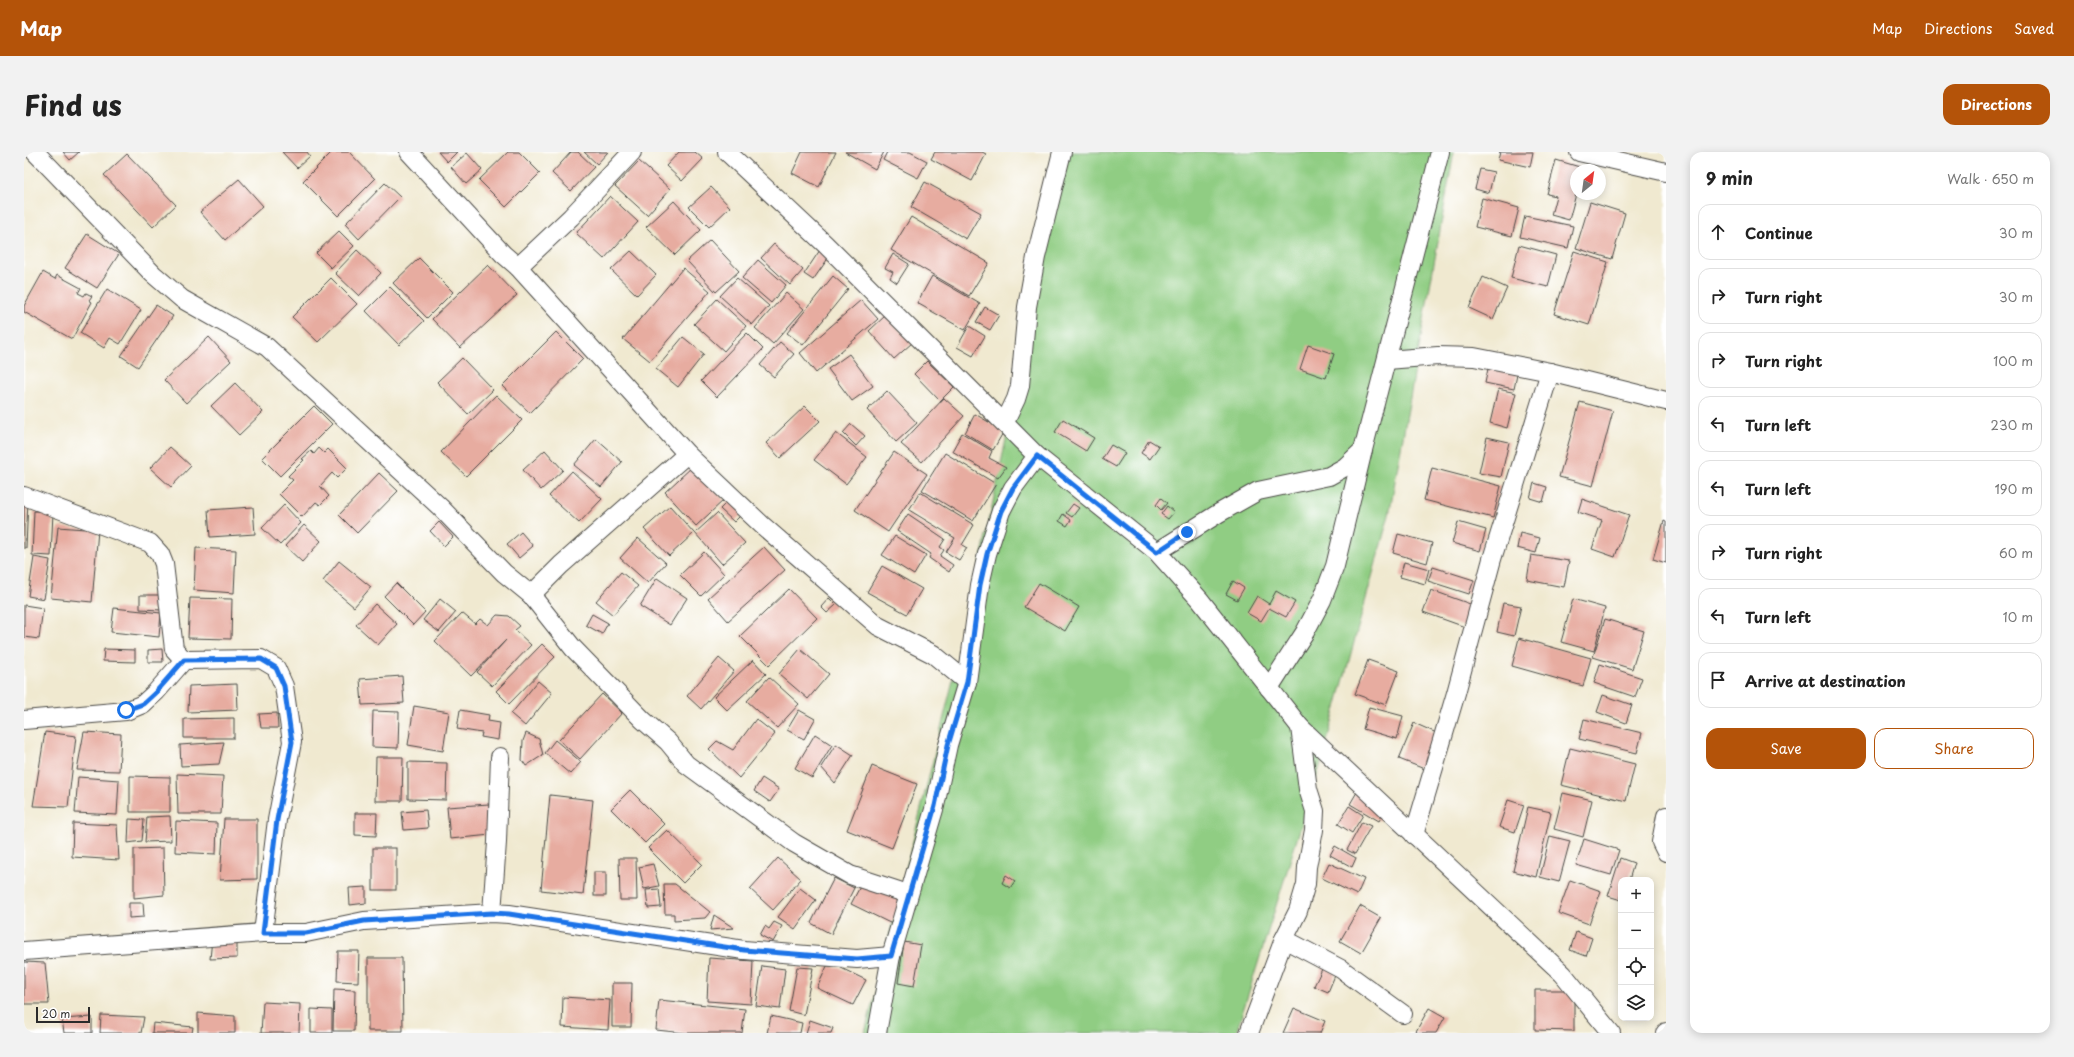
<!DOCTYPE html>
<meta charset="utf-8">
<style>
:root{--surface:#fff;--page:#f2f2f2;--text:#222;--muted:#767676;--line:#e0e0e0;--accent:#b45309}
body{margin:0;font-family:"Playpen Sans",sans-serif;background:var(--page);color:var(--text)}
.controls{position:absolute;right:12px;bottom:12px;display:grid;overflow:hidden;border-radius:8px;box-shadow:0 2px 10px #0003}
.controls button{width:36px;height:36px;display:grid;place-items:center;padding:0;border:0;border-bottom:1px solid var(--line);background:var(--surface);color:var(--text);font:20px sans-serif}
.compass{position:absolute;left:1546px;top:12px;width:36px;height:36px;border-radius:50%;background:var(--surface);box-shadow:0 2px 10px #0003;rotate:29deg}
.scale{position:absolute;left:12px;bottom:10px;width:54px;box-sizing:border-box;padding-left:4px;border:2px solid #2b2b2b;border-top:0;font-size:11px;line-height:14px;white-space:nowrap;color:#2b2b2b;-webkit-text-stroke:3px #fff;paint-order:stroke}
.stop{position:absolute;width:12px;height:12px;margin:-9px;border:3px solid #1a73e8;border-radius:50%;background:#fff}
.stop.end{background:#1a73e8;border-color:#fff;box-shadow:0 1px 4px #0008}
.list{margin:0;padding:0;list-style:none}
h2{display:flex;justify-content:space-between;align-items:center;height:52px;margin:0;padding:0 16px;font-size:17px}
h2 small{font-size:13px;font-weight:400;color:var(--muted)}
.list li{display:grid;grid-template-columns:26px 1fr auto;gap:12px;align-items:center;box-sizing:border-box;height:56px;margin:0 8px 8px;padding:0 8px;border:1px solid var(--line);border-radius:12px}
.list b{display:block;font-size:15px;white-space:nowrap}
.list em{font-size:13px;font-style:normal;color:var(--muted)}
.actions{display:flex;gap:8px;padding:12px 16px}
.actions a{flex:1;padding:9px 0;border:1px solid var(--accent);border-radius:12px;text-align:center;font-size:14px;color:var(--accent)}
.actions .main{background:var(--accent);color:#fff}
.icon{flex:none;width:22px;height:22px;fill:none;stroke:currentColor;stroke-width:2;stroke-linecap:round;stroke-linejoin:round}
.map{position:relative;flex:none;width:1642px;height:881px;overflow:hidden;border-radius:12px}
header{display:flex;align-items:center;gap:24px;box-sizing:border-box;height:56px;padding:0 20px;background:var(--accent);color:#fff}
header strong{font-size:19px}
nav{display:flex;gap:22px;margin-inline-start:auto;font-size:14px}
.intro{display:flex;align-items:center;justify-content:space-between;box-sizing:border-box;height:96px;padding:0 24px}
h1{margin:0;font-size:28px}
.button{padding:10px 18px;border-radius:12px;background:var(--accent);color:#fff;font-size:14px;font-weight:700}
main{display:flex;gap:24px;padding:0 24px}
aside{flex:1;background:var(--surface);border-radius:12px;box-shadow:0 2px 10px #0003}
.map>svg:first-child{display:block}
.green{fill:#90cd83;stroke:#5e7c57}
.building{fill:#e7aca0}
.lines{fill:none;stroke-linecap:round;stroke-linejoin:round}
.minor-casing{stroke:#494844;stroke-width:20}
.minor{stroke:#fff;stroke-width:18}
.route{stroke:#1a73e8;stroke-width:5}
</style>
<header>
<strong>Map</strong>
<nav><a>Map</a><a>Directions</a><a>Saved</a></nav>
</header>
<div class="intro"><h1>Find us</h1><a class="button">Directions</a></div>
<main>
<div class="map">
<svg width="1642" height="881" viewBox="0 0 1642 881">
<rect width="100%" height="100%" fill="#fff"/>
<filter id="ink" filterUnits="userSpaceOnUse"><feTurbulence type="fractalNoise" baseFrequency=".025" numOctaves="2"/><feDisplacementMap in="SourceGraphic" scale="8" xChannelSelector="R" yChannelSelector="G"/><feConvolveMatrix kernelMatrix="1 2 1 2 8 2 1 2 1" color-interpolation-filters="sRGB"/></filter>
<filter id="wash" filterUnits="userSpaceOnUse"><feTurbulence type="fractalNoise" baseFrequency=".012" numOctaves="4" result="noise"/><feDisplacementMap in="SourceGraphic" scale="16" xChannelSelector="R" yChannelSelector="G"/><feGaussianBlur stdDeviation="0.9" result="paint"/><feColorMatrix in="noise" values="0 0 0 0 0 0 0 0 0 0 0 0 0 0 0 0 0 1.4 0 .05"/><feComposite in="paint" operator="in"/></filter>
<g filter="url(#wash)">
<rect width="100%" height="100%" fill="#f0e9d0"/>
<polygon class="green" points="1045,0 1430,0 1365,363 1296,614 1212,881 841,881 946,460 1010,153"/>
<g id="blocks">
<g class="building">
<polygon points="39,0 55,0 46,8"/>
<polygon points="258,0 283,0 286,4 273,16"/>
<polygon points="308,0 325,0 351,27 314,64 279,29"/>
<polygon points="414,0 433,0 423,10"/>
<polygon points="484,0 495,0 516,21 482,55 455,28"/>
<polygon points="547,0 554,0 570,15 547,39 528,21"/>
<polygon points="560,0 584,0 573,12"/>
<polygon points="655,0 671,0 679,7 658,29 642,14"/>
<polygon points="778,0 812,0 795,35 768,21"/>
<polygon points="821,0 860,0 851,17"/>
<polygon points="863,0 886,0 903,9 894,26 859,8"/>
<polygon points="911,0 958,0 962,2 948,29 907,7"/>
<polygon points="1476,0 1509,0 1506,15 1474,8"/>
<polygon points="443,1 458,18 442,32 427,15"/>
<polygon points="103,2 152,53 129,75 80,23"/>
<polygon points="1532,8 1559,16 1559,18 1552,18 1552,42 1545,68 1527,63 1532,44 1523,42"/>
<polygon points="615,9 646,37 623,63 591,34"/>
<polygon points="1456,17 1470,20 1465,41 1451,37"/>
<polygon points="215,27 239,54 201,88 176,60"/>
<polygon points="901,30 957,61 942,87 887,55"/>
<polygon points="361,31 376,45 335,87 321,72"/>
<polygon points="687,35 706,55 685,75 665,55"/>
<polygon points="586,44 614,70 580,107 552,81"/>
<polygon points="1458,46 1495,56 1488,84 1451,75"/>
<polygon points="650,49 677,78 651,103 622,75"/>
<polygon points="1566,50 1601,61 1588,107 1552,96"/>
<polygon points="1501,64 1549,74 1544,96 1496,85"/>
<polygon points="887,65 965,111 945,144 867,98"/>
<polygon points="315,79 330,94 307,116 292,101"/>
<polygon points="63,82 95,102 73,136 41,116"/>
<polygon points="686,88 715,119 692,140 663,109"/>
<polygon points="750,92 779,118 766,133 737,106"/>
<polygon points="1495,93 1532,103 1524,135 1487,126"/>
<polygon points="333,98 357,121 335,144 311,121"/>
<polygon points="796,98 805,105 789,128 780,122"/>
<polygon points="607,99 632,123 613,143 587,118"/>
<polygon points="1550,99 1584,110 1565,173 1530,162"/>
<polygon points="869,102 885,112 873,131 866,126 869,120 861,116"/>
<polygon points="395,106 429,140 403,166 369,131"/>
<polygon points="734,108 762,133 747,151 718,126"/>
<polygon points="464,113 493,143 436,196 408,167"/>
<polygon points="659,116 686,139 626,209 599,187"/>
<polygon points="19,120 31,127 33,123 57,136 54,141 60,144 62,141 68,144 65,148 68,150 48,187 0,160 0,154"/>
<polygon points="809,124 824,137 779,193 763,181"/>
<polygon points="908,124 956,152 941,178 893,151"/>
<polygon points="1459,125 1483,136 1469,167 1445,156"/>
<polygon points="307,126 333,152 294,190 268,165"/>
<polygon points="713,126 745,154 728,173 696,144"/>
<polygon points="366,135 400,169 375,193 342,159"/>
<polygon points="83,137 117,158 96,192 86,186 80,196 56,181"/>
<polygon points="762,141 780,157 749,192 731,176"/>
<polygon points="693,147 722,174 700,199 670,172"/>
<polygon points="837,148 854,167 792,221 776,201"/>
<polygon points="132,153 149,164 114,215 97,204"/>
<polygon points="961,155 975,163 966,178 952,170"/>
<polygon points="862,163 888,191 870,207 845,179"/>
<polygon points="945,174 961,184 949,204 933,195"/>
<polygon points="532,180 559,207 506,261 478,234"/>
<polygon points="723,181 739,197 693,245 677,229"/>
<polygon points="185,185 207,209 162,251 140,228"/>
<polygon points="659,185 680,202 654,235 632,217"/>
<polygon points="756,190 770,202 750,225 736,213"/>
<polygon points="1284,193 1310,202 1302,226 1276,217"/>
<polygon points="825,202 849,234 828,249 804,217"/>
<polygon points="438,206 469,238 444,262 413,230"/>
<polygon points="903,209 930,235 916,249 890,222"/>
<polygon points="1465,212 1494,218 1490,237 1461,231"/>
<polygon points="211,231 239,260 215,283 187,254"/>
<polygon points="1474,237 1492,241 1483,276 1466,271"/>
<polygon points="863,239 893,271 872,290 843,258"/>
<polygon points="472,243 498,268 442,324 417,300"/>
<polygon points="920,246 940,264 898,310 877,292"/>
<polygon points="1556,250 1589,259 1569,334 1535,325"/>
<polygon points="290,254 308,272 256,324 238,306"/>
<polygon points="781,254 796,269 756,306 742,291"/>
<polygon points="951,262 980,279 969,298 941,281"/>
<polygon points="1039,267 1070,286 1062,299 1031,280"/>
<polygon points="827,272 841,284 832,294 819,281"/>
<polygon points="812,281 843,305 822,332 790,308"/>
<polygon points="938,281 968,299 965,306 982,315 974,326 928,299"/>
<polygon points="1463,285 1485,290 1477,325 1455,321"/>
<polygon points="572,287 598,310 577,335 550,313"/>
<polygon points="1125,288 1135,294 1126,307 1117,301"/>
<polygon points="1087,293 1101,301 1092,315 1078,307"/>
<polygon points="146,295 167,314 147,335 126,316"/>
<polygon points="295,296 300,301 304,297 323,316 313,326 308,321 296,334 305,344 296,353 292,350 278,365 255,342 269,328 264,324 280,308 278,307 287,299 290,302"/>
<polygon points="521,298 539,318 517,338 499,318"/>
<polygon points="870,300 903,322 864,380 831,358"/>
<polygon points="921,301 972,332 949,369 898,338"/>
<polygon points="668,315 700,348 672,374 641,340"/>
<polygon points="1408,316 1477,334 1469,366 1400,348"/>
<polygon points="548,319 578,347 555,371 525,344"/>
<polygon points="355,321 374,339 333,381 315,363"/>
<polygon points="1510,331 1523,335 1519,350 1506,346"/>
<polygon points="896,340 950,373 938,393 943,396 935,408 922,400 931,386 885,358"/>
<polygon points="1137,346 1143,351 1137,358 1132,353"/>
<polygon points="0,347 4,347 2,396 0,396"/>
<polygon points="1558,347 1605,363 1591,405 1568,397 1578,368 1554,360"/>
<polygon points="705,348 719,361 710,370 696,357"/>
<polygon points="1049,352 1055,356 1048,365 1042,361"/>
<polygon points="260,353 277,371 256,393 238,376"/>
<polygon points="646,354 670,381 645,404 620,377"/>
<polygon points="1143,354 1150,360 1144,367 1137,362"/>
<polygon points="229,355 231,382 186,385 184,358"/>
<polygon points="10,359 29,360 27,404 8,403"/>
<polygon points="693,361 721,391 698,412 671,381"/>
<polygon points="884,362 921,387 916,395 920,398 916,404 929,413 925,420 905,406 907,402 873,379"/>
<polygon points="1039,362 1047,368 1043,374 1035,369"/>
<polygon points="1640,369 1642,370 1642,411 1629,407"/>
<polygon points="415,370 429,385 420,394 406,379"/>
<polygon points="1434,370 1462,378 1456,399 1428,391"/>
<polygon points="280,373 297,389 278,410 261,394"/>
<polygon points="34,375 74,378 68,450 27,446"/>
<polygon points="497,380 509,394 495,406 483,392"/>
<polygon points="1496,381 1516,386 1512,401 1493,396"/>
<polygon points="1374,382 1408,391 1403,411 1369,401"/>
<polygon points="871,384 902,403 890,423 858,403"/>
<polygon points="614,386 642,411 624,431 596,406"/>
<polygon points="740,395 761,418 704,469 684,446"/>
<polygon points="172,396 212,398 210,441 170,438"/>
<polygon points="680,400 700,422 677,444 656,423"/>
<polygon points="1507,403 1545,409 1540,435 1503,428"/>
<polygon points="10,405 26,408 20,447 4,444"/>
<polygon points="315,409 347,435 330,455 299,429"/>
<polygon points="1380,410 1405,417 1401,432 1376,425"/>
<polygon points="858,414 898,437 883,462 843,440"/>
<polygon points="1409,415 1450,428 1445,442 1404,429"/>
<polygon points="597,420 614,434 589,463 572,449"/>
<polygon points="633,426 663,446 646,473 616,454"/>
<polygon points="1209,429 1220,436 1213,448 1202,442"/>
<polygon points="372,431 401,460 389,473 360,444"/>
<polygon points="1015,431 1055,455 1041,479 1000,455"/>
<polygon points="765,437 793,466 745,513 716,484"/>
<polygon points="1407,438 1449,453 1441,475 1399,460"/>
<polygon points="1252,439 1271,450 1262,465 1245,456 1237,469 1223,461 1233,444 1245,452"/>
<polygon points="116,443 137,443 137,458 116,457"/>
<polygon points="166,446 208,447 207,487 164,486"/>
<polygon points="805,446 812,453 803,461 797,455"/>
<polygon points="416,447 432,460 415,480 399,468"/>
<polygon points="1549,447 1581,456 1570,499 1537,490"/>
<polygon points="1479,451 1497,454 1490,484 1473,480"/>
<polygon points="351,452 373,472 354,493 332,473"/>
<polygon points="0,453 19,456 15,487 0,485"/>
<polygon points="90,456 137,461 135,485 87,480"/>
<polygon points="438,461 451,472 456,467 464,473 473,463 485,464 496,474 491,478 507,493 468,534 453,520 482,488 447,524 411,489"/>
<polygon points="568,462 584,471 578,482 562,473"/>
<polygon points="1581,467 1620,479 1608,517 1569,505"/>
<polygon points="1495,486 1567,506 1559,534 1488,514"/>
<polygon points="518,492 531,505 485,552 472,539"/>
<polygon points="80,497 111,498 111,510 79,509"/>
<polygon points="138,497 139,510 124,510 124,498"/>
<polygon points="776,497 805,522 784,547 755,522"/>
<polygon points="695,506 710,519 677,557 663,544"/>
<polygon points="729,508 742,522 703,558 690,545"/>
<polygon points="1344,508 1375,519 1362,553 1331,542"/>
<polygon points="1576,512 1618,526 1611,545 1570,531"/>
<polygon points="378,524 380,551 338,553 336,527"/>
<polygon points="745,525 775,552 753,576 723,549"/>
<polygon points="514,529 528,541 501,574 487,562"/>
<polygon points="213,532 214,558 164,560 165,534"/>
<polygon points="578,542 598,561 556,607 535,588"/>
<polygon points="1579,543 1608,553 1602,571 1573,560"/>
<polygon points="390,554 425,560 419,599 384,593"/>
<polygon points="1345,555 1379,564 1373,587 1339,577"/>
<polygon points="436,558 465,563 464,569 476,571 474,588 457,585 458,581 433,577"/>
<polygon points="775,558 791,567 780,587 763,578"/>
<polygon points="349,559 375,560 374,596 348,595"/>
<polygon points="253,561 254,576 237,576 235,562"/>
<polygon points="210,566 210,586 160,586 160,567"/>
<polygon points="732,567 751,582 715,626 685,597 693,589 709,598"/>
<polygon points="1560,567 1618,581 1613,601 1555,587"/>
<polygon points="1390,571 1417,583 1403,618 1375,607"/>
<polygon points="21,580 52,584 44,655 9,654"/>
<polygon points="60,580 97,582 95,619 53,618"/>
<polygon points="502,581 515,587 519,603 502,614 498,608 499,589"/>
<polygon points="791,582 808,593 788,626 771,616"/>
<polygon points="531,588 557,610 546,622 521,601"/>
<polygon points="200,590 195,612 157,614 156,593"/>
<polygon points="812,592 829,603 811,631 797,615"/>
<polygon points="1546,596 1611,612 1602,649 1537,633"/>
<polygon points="352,605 379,605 378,649 351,649"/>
<polygon points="384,610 423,611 422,648 384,647"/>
<polygon points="848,614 893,632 868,696 823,678"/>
<polygon points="153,622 199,624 197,662 154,662"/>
<polygon points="106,624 146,625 146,660 106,660"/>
<polygon points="54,625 95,628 93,663 51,661"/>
<polygon points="738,626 755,637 746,650 730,639"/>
<polygon points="606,638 640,672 621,691 587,657"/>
<polygon points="1333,640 1362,657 1355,669 1326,652"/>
<polygon points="1539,641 1568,648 1559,685 1530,677"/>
<polygon points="526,643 569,648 559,743 517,738"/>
<polygon points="1484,648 1500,653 1491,680 1475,675"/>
<polygon points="465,652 467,683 426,687 423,655"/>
<polygon points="1325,654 1339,663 1328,681 1314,672"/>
<polygon points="1504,655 1527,660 1512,725 1489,719"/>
<polygon points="402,658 404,676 380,678 378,660"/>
<polygon points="331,661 353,661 352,684 331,683"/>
<polygon points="146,664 147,689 121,690 123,665"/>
<polygon points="105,667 120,668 118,689 104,691"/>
<polygon points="200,667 233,667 233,727 196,728"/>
<polygon points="152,669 193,671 192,702 151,700"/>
<polygon points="1338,670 1347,674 1331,702 1323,698"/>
<polygon points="49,671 93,673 95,708 48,705"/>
<polygon points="643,678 678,712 659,731 624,696"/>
<polygon points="1526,684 1546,689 1535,730 1516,725"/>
<polygon points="1560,687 1595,698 1587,723 1552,713"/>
<polygon points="1311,694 1332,706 1328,715 1306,703"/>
<polygon points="139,696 140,743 110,746 110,697"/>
<rect x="349" y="696" width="23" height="42"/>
<polygon points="595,706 612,706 613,748 596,748"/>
<polygon points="754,706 777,727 749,758 726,737"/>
<polygon points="1596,706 1610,711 1605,728 1597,728 1597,748 1584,744"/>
<polygon points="1305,711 1340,727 1333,743 1298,726"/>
<polygon points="629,712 635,734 620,737 615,715"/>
<rect x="570" y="720" width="12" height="24"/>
<polygon points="982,723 991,729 986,736 978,731"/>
<polygon points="810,726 830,736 807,782 787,771"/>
<polygon points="1546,728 1577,739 1565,772 1534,761"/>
<polygon points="839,729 879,748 868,772 827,752"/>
<polygon points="640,732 651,732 686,760 681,766 650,768 650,762 641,762"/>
<polygon points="342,735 342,751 326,753 325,736"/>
<polygon points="776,736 792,748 771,777 754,765"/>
<polygon points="635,737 637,755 624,756 622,738"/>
<polygon points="105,751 119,751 120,765 105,766"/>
<polygon points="1336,754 1357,766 1337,801 1316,789"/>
<polygon points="690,763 710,776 686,778"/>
<polygon points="750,770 758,774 749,790 736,783 741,774 745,777"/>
<polygon points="1552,780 1568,786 1562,804 1546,798"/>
<polygon points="188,787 213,788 213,806 186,807"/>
<polygon points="880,790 897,793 890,834 874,831"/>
<polygon points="314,799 335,799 334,830 313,829"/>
<polygon points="344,806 378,806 379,879 344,879"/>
<polygon points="685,806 729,809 727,852 683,849"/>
<polygon points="0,810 21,811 25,852 0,852"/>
<polygon points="738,814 761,817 756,857 732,854"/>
<polygon points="803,814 815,815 842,828 829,853 793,836"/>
<polygon points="773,815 789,816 780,863 765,859"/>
<polygon points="1299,815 1312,821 1304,840 1290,834"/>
<polygon points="588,831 608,831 607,875 588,875"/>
<polygon points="310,837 331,838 330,879 309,879"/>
<polygon points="1511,838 1550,838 1550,879 1511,878"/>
<polygon points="539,845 586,848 584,878 538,875"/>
<polygon points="635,848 721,857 718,881 661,881 632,878"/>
<polygon points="239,850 276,852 275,881 237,881"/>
<polygon points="1270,856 1301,869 1296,881 1259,881"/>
<polygon points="1405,856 1421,865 1412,881 1391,881"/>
<polygon points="287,857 308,858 308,881 287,881"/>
<polygon points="174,861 211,864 211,881 174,881"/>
<polygon points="77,863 120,865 117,881 76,881"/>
<polygon points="747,864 778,871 776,881 743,881"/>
<polygon points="68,865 68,881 40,881 38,867"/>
<polygon points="786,868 809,876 807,881 782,881"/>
<polygon points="129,871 169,875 168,881 128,881"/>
</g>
</g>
</g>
<g filter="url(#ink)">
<use href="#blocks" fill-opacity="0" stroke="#494844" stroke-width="1"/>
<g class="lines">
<defs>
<g id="minor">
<polyline points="11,0 129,122 158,147 243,195 416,355 480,421 507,443 549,496 619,568 644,590 662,612 770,691 826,723 884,742"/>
<polyline points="385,0 479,102 494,115 663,302 738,373 854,474 909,502 943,530"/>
<polyline points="703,0 801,92 1013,304 1133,400 1176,448 1276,575 1539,822 1587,881"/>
<polyline points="1555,0 1642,20"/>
<polyline points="494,115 547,65 608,0"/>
<polyline points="1363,208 1414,204 1450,205 1526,220"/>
<polyline points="981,270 992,247 996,234 1003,155 1012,105 1038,0"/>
<polyline points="0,344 126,391 136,402 140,412 150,497 160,508"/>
<polyline points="1133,400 1195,361 1234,339 1305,324 1321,315 1339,298"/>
<polyline points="507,443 537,413 663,302"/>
<polyline points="1245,536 1281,480 1298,448 1311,414 1339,298 1416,0"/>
<polyline points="0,568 102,559 119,552 132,540 160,508 237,507 252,516 260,534 268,590 253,668 239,781"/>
<polyline points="1642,664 1637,690 1642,700"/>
<polyline points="1390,683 1432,541 1468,407 1526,220 1642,249"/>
<polyline points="468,761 473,690 476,605"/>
<polyline points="1260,787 1317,817 1379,862"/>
<polyline points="0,799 239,781 282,781 340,769 468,761 485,762 720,798 833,807 867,804"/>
<polyline points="853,881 867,804 911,654 924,593 943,530 956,433 963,402 977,359 989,336 1013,304"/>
<polyline points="1225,881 1260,787 1274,759 1282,732 1283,715 1290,678 1291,659 1284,637 1276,575"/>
<polyline points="1641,881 1642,880"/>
</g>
</defs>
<use href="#minor" class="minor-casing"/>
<use href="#minor" class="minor"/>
</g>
</g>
<g class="lines" filter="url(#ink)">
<polyline class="route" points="102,558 119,552 132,540 160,508 237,507 252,516 260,534 268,590 253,668 239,781 282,781 340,769 468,761 485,762 720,798 833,807 867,804 911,654 924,593 943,530 956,433 963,402 977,359 989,336 1013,304 1133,400 1163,380"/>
</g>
</svg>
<div class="controls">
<button>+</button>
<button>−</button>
<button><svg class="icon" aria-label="locate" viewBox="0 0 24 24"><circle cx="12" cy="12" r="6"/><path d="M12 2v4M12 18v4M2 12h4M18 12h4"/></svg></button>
<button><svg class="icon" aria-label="layers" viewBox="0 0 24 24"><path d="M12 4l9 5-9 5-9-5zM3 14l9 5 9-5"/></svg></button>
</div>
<svg class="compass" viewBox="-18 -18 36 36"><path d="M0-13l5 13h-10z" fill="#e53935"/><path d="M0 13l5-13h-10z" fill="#767676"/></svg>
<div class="scale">20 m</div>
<div class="stop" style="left:102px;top:558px"></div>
<div class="stop end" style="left:1163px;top:380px"></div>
</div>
<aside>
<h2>9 min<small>Walk · 650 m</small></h2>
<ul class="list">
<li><svg class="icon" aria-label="ahead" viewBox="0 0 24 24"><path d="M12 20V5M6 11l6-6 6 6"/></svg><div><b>Continue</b></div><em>30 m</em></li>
<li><svg class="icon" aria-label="right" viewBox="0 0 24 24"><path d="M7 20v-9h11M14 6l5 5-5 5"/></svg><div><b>Turn right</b></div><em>30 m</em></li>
<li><svg class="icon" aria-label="right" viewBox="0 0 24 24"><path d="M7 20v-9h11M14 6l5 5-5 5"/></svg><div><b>Turn right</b></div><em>100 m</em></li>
<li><svg class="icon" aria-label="left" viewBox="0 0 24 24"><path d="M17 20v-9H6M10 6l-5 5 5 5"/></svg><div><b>Turn left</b></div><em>230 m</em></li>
<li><svg class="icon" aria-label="left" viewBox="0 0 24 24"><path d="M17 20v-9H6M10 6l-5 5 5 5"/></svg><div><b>Turn left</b></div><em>190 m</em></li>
<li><svg class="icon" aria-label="right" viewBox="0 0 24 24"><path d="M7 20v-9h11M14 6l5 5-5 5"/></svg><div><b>Turn right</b></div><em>60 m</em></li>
<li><svg class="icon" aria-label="left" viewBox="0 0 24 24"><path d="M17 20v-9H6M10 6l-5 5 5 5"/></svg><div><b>Turn left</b></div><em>10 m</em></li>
<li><svg class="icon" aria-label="arrive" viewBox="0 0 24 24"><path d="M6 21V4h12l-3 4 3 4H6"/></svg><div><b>Arrive at destination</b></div></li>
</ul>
<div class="actions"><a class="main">Save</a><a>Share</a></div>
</aside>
</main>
